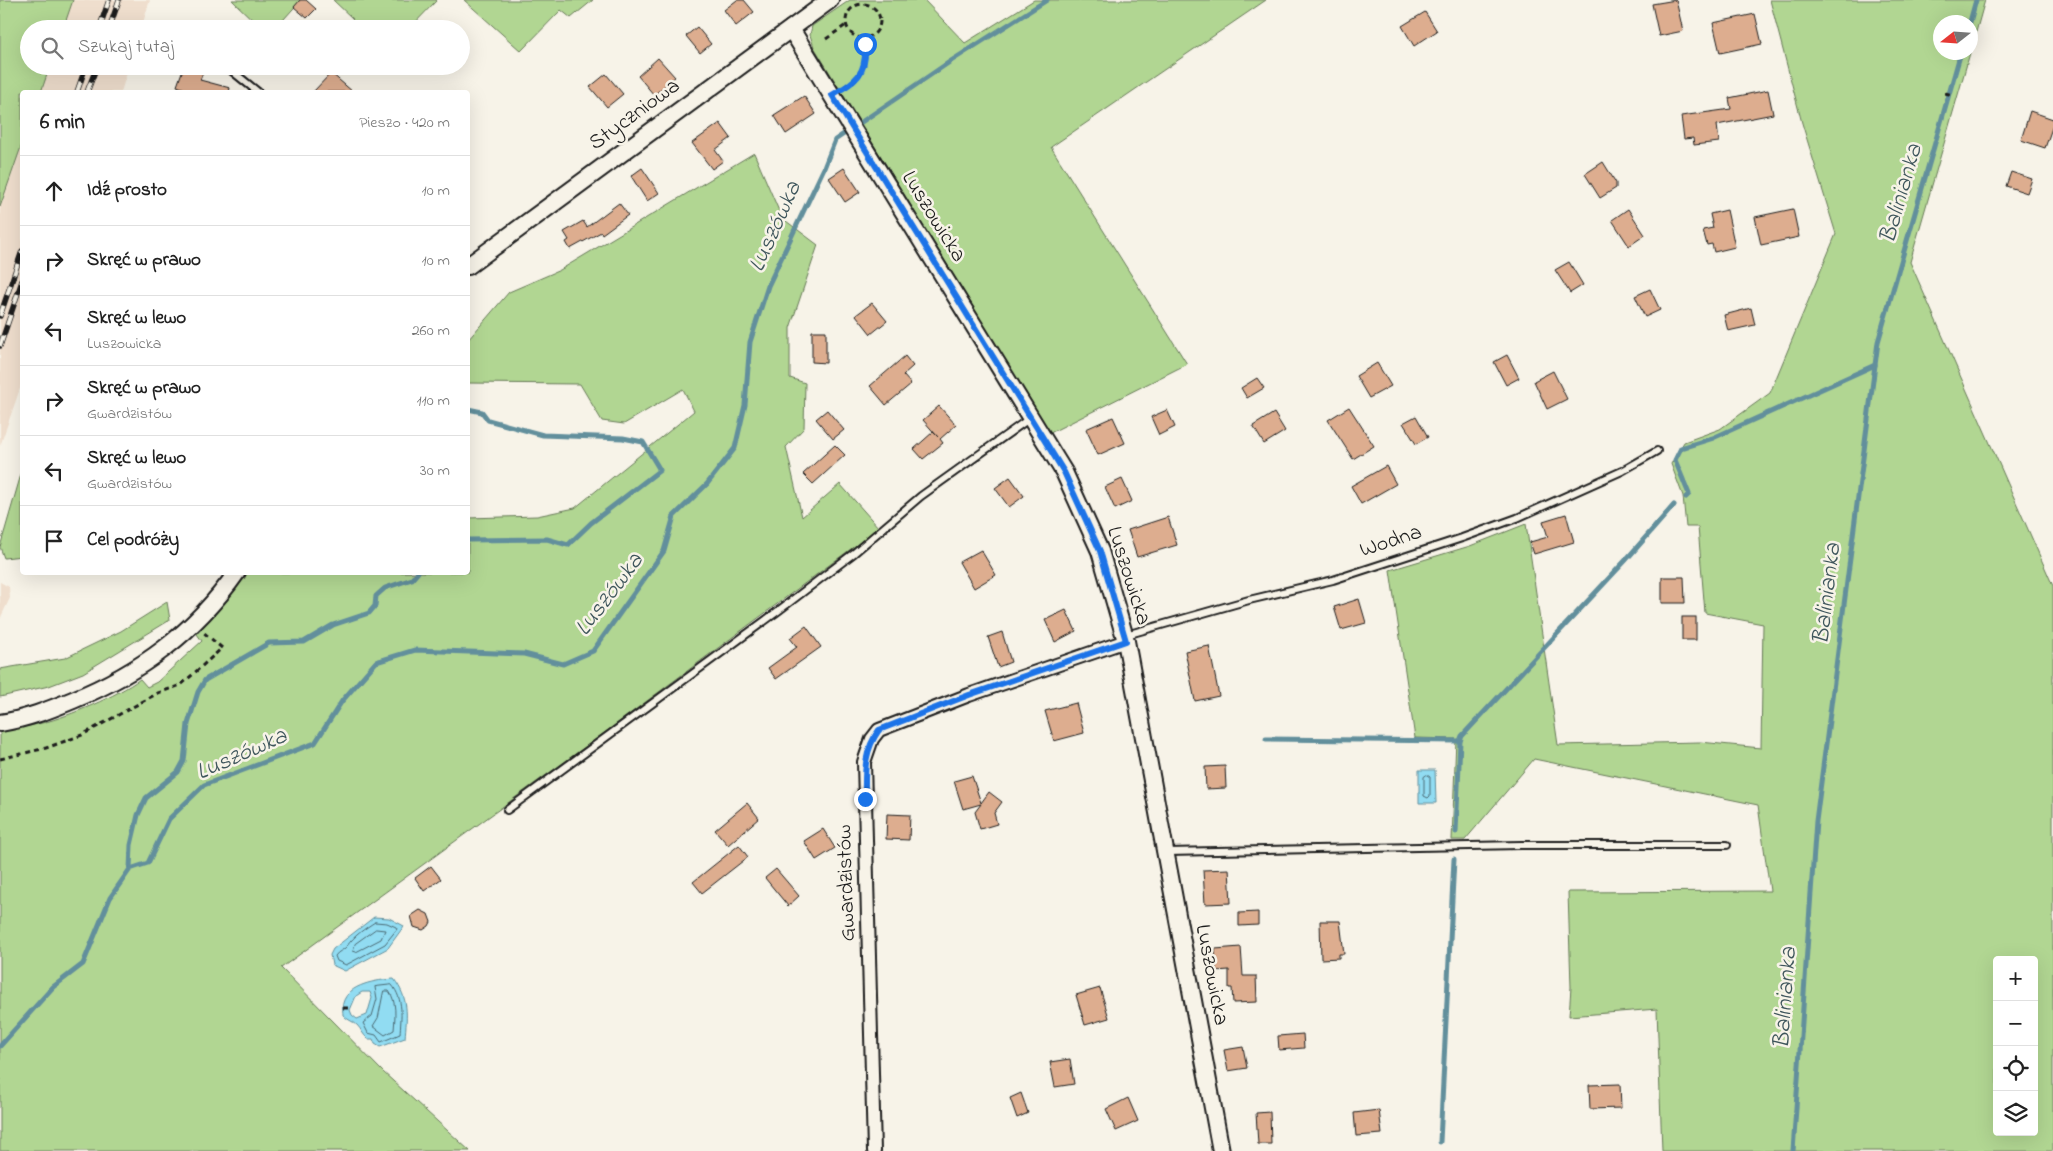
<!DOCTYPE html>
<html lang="pl">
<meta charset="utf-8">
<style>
:root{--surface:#fff;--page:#f6f6f6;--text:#222;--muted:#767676;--line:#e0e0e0}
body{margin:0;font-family:"Indie Flower",sans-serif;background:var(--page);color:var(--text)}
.controls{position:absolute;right:15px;bottom:15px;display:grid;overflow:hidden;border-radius:5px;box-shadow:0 5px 20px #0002}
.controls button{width:45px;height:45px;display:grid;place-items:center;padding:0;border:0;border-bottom:1px solid var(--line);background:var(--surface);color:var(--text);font:25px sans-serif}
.compass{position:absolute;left:1933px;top:15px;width:45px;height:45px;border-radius:50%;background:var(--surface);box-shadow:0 5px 20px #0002;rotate:253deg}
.stop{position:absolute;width:15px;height:15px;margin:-11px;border:4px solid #1a73e8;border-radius:50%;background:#fff}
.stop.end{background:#1a73e8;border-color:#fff;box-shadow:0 1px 5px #0008}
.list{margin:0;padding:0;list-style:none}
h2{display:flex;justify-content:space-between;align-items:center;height:65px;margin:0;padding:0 20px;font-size:21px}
h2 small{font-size:16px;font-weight:400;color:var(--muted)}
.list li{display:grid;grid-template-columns:32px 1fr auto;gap:15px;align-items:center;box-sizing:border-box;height:70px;padding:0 20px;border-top:1px solid var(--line)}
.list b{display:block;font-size:19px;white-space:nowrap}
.list p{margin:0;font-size:16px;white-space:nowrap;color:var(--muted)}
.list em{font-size:16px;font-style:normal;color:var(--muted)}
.icon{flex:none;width:28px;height:28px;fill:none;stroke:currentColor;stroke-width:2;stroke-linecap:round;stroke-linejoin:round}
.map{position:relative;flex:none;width:2053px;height:1151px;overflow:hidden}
.search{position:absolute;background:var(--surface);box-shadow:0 5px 20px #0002;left:20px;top:20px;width:450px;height:55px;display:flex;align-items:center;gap:12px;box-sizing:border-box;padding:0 18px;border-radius:28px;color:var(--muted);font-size:19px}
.panel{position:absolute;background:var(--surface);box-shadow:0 5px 20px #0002;left:20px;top:90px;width:450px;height:485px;border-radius:5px}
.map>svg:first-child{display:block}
.built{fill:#efdecd}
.green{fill:#b1d692;stroke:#667957;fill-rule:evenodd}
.water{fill:#91dcf2;stroke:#628f9c;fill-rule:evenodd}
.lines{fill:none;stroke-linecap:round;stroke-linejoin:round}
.shore{stroke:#4b6972;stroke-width:1}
.stream{stroke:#628f9c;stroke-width:5}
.building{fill:#ddad8f;stroke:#1c1c1c}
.service-casing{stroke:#1c1c1c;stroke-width:10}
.minor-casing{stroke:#1c1c1c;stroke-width:16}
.tertiary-casing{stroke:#1c1c1c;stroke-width:20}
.path{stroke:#1c1c1c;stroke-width:3;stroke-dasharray:5 4;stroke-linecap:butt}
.service{stroke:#f7f3e8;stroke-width:6}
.minor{stroke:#f7f3e8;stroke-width:12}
.tertiary{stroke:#f7f3e8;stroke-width:16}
.rail-casing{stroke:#1c1c1c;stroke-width:5.5}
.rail{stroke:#f7f3e8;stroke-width:4;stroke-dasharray:11;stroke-linecap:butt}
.route{stroke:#1a73e8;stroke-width:6}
.labels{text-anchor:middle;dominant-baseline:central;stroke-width:5;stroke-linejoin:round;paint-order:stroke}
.street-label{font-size:22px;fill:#1c1c1c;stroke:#f7f3e8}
.water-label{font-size:24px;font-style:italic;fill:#3f565c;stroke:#f7f3e8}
</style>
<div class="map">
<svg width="2053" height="1151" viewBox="0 0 2053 1151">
<rect width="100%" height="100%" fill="#f7f3e8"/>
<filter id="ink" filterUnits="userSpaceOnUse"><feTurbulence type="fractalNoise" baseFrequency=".02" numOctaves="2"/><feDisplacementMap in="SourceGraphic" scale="10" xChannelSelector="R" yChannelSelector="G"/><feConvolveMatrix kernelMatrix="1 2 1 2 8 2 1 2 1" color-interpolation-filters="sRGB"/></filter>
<g filter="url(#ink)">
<g class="built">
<polygon points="73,0 150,0 141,29 63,29"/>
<polygon points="50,66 129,66 121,92 41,92"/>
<polygon points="22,144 22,383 0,446 0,207"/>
<polygon points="0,582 9,587 10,598 0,619"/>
</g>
<g class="green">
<polygon points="0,0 73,0 63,29 29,29 29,66 50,66 41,92 22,92 22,144 0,207"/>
<polygon points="232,0 301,0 275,29 262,29"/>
<polygon points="333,0 437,0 409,29 344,29 353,19"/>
<polygon points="464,0 593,0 571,18 561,10 521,51"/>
<polygon points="850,0 924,0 965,43 1034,0 1266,0 1051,147 1187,364 1050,433 814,47 810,35 812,26"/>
<path d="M1770,0h215l-14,50 -1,-28h-30v30l30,1 -60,209 143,324v565h-391l-5,-142 -88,7 2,-29 -3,-95 202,-1 -12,-86 -224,-46 -69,81h-13l4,-101 -41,-1 -25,-168 80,-24 56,-22 32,221 142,-3 61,6 2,-124 -58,-11 -7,-86h-12l-3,-31 -12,-32 13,-22 36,-13 50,-36 66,-159 -34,-111zM1997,960h37v172h-37z"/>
<path d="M754,153l28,65 36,27 -28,83v50l15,5 -1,45 -18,19 16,70 38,-33 39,44 -275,205 -323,235 102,104 87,79h-470v-420c14,-3 28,-4 42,-8 28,-7 75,-27 98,-44l7,8 10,-5 45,-41 -5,-7 35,-42 14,-19 222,-1v-54l69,-2 38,-8 119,-97 -11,-22 -59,35 -22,-3 -22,-37 -112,-1v-43l41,-48 51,-22z"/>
<polygon points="22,471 22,556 4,558 0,547"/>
<polygon points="167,602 170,620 83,673 49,686 0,697 0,669 65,658 121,631"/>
</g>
<g class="water">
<polygon points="1419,770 1435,770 1436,803 1419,803"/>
<polygon points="374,917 389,918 404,926 388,948 345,971 332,965 330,955 333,949"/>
<path d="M394,979c15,20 13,35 11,59l-25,9 -5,-3 -2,-5h-5c-5,-4 -7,-10 -11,-14 -4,-4 -10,-5 -14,-10 0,-3 -1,-8 0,-12 5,-19 34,-23 51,-24zM362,992h8l2,6 -5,17 -10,4 -5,-4 -2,-5 6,-14z"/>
</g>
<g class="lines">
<g class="shore">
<polygon points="1427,775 1430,777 1430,796 1428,798 1424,796 1424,777"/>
<path d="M375,922l12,1 9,4 1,2 -12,15 -39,21 -9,-4 -2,-5c3,-5 8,-5 12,-10 7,-10 17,-17 28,-24z"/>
<polygon points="376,929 385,930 381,939 356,952 353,951 355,944"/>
<path d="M392,985c12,15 9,31 8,49l-19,8 -5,-7 -8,-2 -5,-10 9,-7 5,-17 -2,-12z"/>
<path d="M384,991h5c8,11 6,26 5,39l-9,5 -12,-9 5,-8z"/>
</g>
<g class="stream">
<polyline points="1970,22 1976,0"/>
<polyline points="468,409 482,412 488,420 543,435 623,438 643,442 660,470 591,523 568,545 547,539 468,540"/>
<polyline points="1686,497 1689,494 1675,460 1681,448 1713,438 1875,365"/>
<polyline points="1266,739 1460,741"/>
<polyline points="1456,832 1460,741 1462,736 1625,561 1674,505"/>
<polyline points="130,869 131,845 138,815 146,798 178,772 184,761 188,724 198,692 205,680 269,643 304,642 333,625 369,613 375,606 376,596 385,588 412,579 418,572"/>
<polyline points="0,1046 53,987 83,964 110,898 130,869 148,863 169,819 204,785 315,743 342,701 376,662 415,650 524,654 563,664 593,651 664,551 674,516 707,484 735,448 745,405 750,342 768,286 824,168 835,140 951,61 1047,0"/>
<polyline points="1440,1142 1454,859"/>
<polyline points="1793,1151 1816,821 1878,342 1961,52"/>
</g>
</g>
<g class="building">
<polygon points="300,0 306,0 316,9 307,18 294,7"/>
<polygon points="737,0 744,0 754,12 736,26 724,10"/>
<polygon points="1676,0 1683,31 1659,36 1652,4"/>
<polygon points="1425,12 1437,31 1414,46 1402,26"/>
<polygon points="1755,14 1762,44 1720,53 1713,23"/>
<polygon points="697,27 711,44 700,53 686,36"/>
<polygon points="658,58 675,77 654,95 638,76"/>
<polygon points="184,66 193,66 204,70 200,80 230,88 229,92 193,92 177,86"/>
<polygon points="331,73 353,92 313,92"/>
<polygon points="606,74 623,94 607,107 590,87"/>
<polygon points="1768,90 1773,114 1717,125 1719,142 1694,145 1693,138 1684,139 1681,116 1731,109 1729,98"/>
<polygon points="804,96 816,114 786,134 774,115"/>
<polygon points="2030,111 2053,119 2053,125 2045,148 2021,140"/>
<polygon points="720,123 731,138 715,150 723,161 712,169 692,143"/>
<polygon points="1603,162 1616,183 1616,188 1600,198 1585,174"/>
<polygon points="642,168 659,193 647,201 631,176"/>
<polygon points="844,168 860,192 845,202 829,178"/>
<polygon points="2011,172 2032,179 2027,193 2006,186"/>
<polygon points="619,203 628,215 602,234 601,232 570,249 566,242 569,240 564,232 583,221 587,227"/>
<polygon points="1628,209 1645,235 1629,246 1612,220"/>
<polygon points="1793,209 1799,237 1761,245 1755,217"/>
<polygon points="1727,210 1735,247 1714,252 1712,244 1707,245 1703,230 1713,228 1710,214"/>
<polygon points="1569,262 1583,285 1570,293 1555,270"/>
<polygon points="1650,289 1660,310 1645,317 1635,296"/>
<polygon points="872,303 887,321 871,334 856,315"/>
<polygon points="1751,308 1755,325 1728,331 1724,315"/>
<polygon points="812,331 826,331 826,363 812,362"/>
<polygon points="1507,355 1519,378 1506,385 1494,362"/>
<polygon points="905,356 913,366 903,375 911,384 886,405 870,386"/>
<polygon points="1377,363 1391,386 1369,398 1356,376"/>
<polygon points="1553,371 1567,399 1547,409 1534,381"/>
<polygon points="1257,378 1264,388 1247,398 1241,388"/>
<polygon points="939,406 956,425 940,439 943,443 923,459 914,449 933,432 938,437 923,420"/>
<polygon points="1349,407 1374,446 1353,459 1328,420"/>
<polygon points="827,410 844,430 833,439 816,419"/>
<polygon points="1167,410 1175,427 1159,435 1151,417"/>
<polygon points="1274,413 1285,431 1264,444 1253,426"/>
<polygon points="1416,416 1428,437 1416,444 1403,423"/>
<polygon points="1113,417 1125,443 1098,455 1086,429"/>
<polygon points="835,445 845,455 813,484 803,474"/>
<polygon points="1386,466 1396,484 1361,504 1351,486"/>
<polygon points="1010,477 1024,496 1009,507 995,488"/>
<polygon points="1122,479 1132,501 1115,509 1105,487"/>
<polygon points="1566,514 1574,542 1534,554 1530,542 1548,537 1543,521"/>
<polygon points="1168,517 1177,545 1137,557 1128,530"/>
<polygon points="981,550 996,575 974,588 959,562"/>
<polygon points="1662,577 1684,577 1685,603 1662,603"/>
<polygon points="1359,599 1366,623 1341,630 1334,607"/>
<polygon points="1066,610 1076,631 1055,642 1045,620"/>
<rect x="1682" y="617" width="14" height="23"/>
<polygon points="806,626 821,647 776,679 768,668 797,647 790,638"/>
<polygon points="1002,632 1011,662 998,667 988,637"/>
<polygon points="1209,646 1219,696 1195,701 1185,651"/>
<polygon points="1076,703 1084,733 1054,741 1045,711"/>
<polygon points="1225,766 1226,788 1206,789 1205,767"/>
<polygon points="972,776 981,803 989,792 1002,802 994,813 997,824 980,829 975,812 981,804 963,809 954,781"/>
<polygon points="747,803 759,818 728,845 715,830"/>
<polygon points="887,814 910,815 909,840 886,839"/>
<polygon points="823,829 835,848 816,860 804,841"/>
<polygon points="739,845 748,857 702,893 693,882"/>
<polygon points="431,866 441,879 424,891 415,878"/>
<polygon points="776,869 799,896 788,906 765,878"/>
<polygon points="1229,869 1231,903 1205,904 1203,870"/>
<polygon points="420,910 428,914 431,922 429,926 423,930 414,927 411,916"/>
<polygon points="1258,912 1258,925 1239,926 1239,913"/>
<polygon points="1320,921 1340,921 1344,954 1339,954 1339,958 1321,959"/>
<polygon points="1241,947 1243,976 1256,976 1257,1002 1233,1003 1232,988 1229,988 1229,970 1216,971 1215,949"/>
<polygon points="1100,988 1109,1018 1085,1025 1076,995"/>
<polygon points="1303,1034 1304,1048 1279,1050 1278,1036"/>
<polygon points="1243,1047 1247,1068 1228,1071 1224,1050"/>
<polygon points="1070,1059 1074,1084 1055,1087 1050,1062"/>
<polygon points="1620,1084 1621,1108 1590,1109 1589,1085"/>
<polygon points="1021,1093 1028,1113 1017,1118 1010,1098"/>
<polygon points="1128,1098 1138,1121 1116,1131 1106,1109"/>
<polygon points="1379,1110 1382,1134 1356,1136 1354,1113"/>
<polygon points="1270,1112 1271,1144 1258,1144 1256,1113"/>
</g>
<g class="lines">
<defs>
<g id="service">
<polyline points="232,71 258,92"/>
<polyline points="1126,635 1249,600 1333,580 1462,538 1517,518 1622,471 1657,451"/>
<polyline points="507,810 778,611 854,553 921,496 1030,418"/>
<polyline points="1167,852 1521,845 1727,845"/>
</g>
<polyline id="minor" points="874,1151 864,762 872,739 879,730 969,695 1126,641"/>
<g id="tertiary">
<polyline points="791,29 1064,472 1100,551 1126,641 1221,1151"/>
<polyline points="468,266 830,0"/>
<path d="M0,723c26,-4 49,-13 73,-23 68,-28 121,-67 164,-128"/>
</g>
</defs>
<use href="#service" class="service-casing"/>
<use href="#minor" class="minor-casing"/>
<use href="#tertiary" class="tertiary-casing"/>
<g class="path">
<circle cx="863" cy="21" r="17"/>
<polyline points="826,39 846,25"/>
<path d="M845,87c21,-12 22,-28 18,-50"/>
<polyline points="1945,93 1953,95"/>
<polyline points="0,759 46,748 82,735 158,693 181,685 222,648 203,632"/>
<polyline points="343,1008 351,1008"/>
</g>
<use href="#service" class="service"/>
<use href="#minor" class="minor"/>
<use href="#tertiary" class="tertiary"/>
<defs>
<g id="rail">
<polyline points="99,29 109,0"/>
<polyline points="109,29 119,0"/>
<polyline points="77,92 86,66"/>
<polyline points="87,92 97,66"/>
<polyline points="0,316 22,251"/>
<polyline points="0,346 22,281"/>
</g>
</defs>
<use href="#rail" class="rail-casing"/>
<use href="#rail" class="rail"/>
</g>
</g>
<g class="lines" filter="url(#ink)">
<path class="route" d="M865,44c2,31 -9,37 -33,51l232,377 36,79 26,90 -157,54 -90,35c-16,22 -14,43 -14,69"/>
</g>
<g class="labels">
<g class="street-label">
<text transform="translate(635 115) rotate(-36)">Styczniowa</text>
<text transform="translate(933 217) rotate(58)">Luszowicka</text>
<text transform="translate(1391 542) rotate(-18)">Wodna</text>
<text transform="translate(1128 576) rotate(72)">Luszowicka</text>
<text transform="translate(847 883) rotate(-92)">Gwardzistów</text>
<text transform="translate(1211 975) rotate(79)">Luszowicka</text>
</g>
<g class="water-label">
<text transform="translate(1902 194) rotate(-74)">Balinianka</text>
<text transform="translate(776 227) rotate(-66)">Luszówka</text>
<text transform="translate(1828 594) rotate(-83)">Balinianka</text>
<text transform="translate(610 595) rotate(-53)">Luszówka</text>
<text transform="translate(242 755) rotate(-24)">Luszówka</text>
<text transform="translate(1786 998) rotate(-86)">Balinianka</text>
</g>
</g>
</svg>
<div class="controls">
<button>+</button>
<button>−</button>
<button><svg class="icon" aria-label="locate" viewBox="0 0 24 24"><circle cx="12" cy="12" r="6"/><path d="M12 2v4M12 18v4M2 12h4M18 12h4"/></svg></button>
<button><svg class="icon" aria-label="layers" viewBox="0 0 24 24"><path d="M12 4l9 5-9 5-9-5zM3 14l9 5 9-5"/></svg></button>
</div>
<svg class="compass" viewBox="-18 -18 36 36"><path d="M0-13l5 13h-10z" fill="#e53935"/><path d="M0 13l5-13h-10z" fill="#767676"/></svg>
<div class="stop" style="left:865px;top:44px"></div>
<div class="stop end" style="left:865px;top:799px"></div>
<div class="search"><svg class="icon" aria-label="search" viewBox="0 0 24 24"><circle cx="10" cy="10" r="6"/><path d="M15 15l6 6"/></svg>Szukaj tutaj</div>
<section class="panel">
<h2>6 min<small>Pieszo · 420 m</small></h2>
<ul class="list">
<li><svg class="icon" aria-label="ahead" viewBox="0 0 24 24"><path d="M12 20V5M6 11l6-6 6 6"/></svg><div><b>Idź prosto</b></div><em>10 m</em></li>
<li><svg class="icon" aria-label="right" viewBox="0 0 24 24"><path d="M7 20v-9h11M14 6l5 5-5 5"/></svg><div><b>Skręć w prawo</b></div><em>10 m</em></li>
<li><svg class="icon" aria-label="left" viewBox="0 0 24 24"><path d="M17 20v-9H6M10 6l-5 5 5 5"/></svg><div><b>Skręć w lewo</b><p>Luszowicka</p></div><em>260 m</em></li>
<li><svg class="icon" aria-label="right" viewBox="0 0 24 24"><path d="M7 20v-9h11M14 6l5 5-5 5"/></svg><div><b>Skręć w prawo</b><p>Gwardzistów</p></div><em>110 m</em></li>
<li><svg class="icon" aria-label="left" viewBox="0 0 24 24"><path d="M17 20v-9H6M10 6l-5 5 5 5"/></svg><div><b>Skręć w lewo</b><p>Gwardzistów</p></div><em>30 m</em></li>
<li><svg class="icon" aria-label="arrive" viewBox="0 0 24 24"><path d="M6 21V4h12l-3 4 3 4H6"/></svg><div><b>Cel podróży</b></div></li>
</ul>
</section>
</div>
